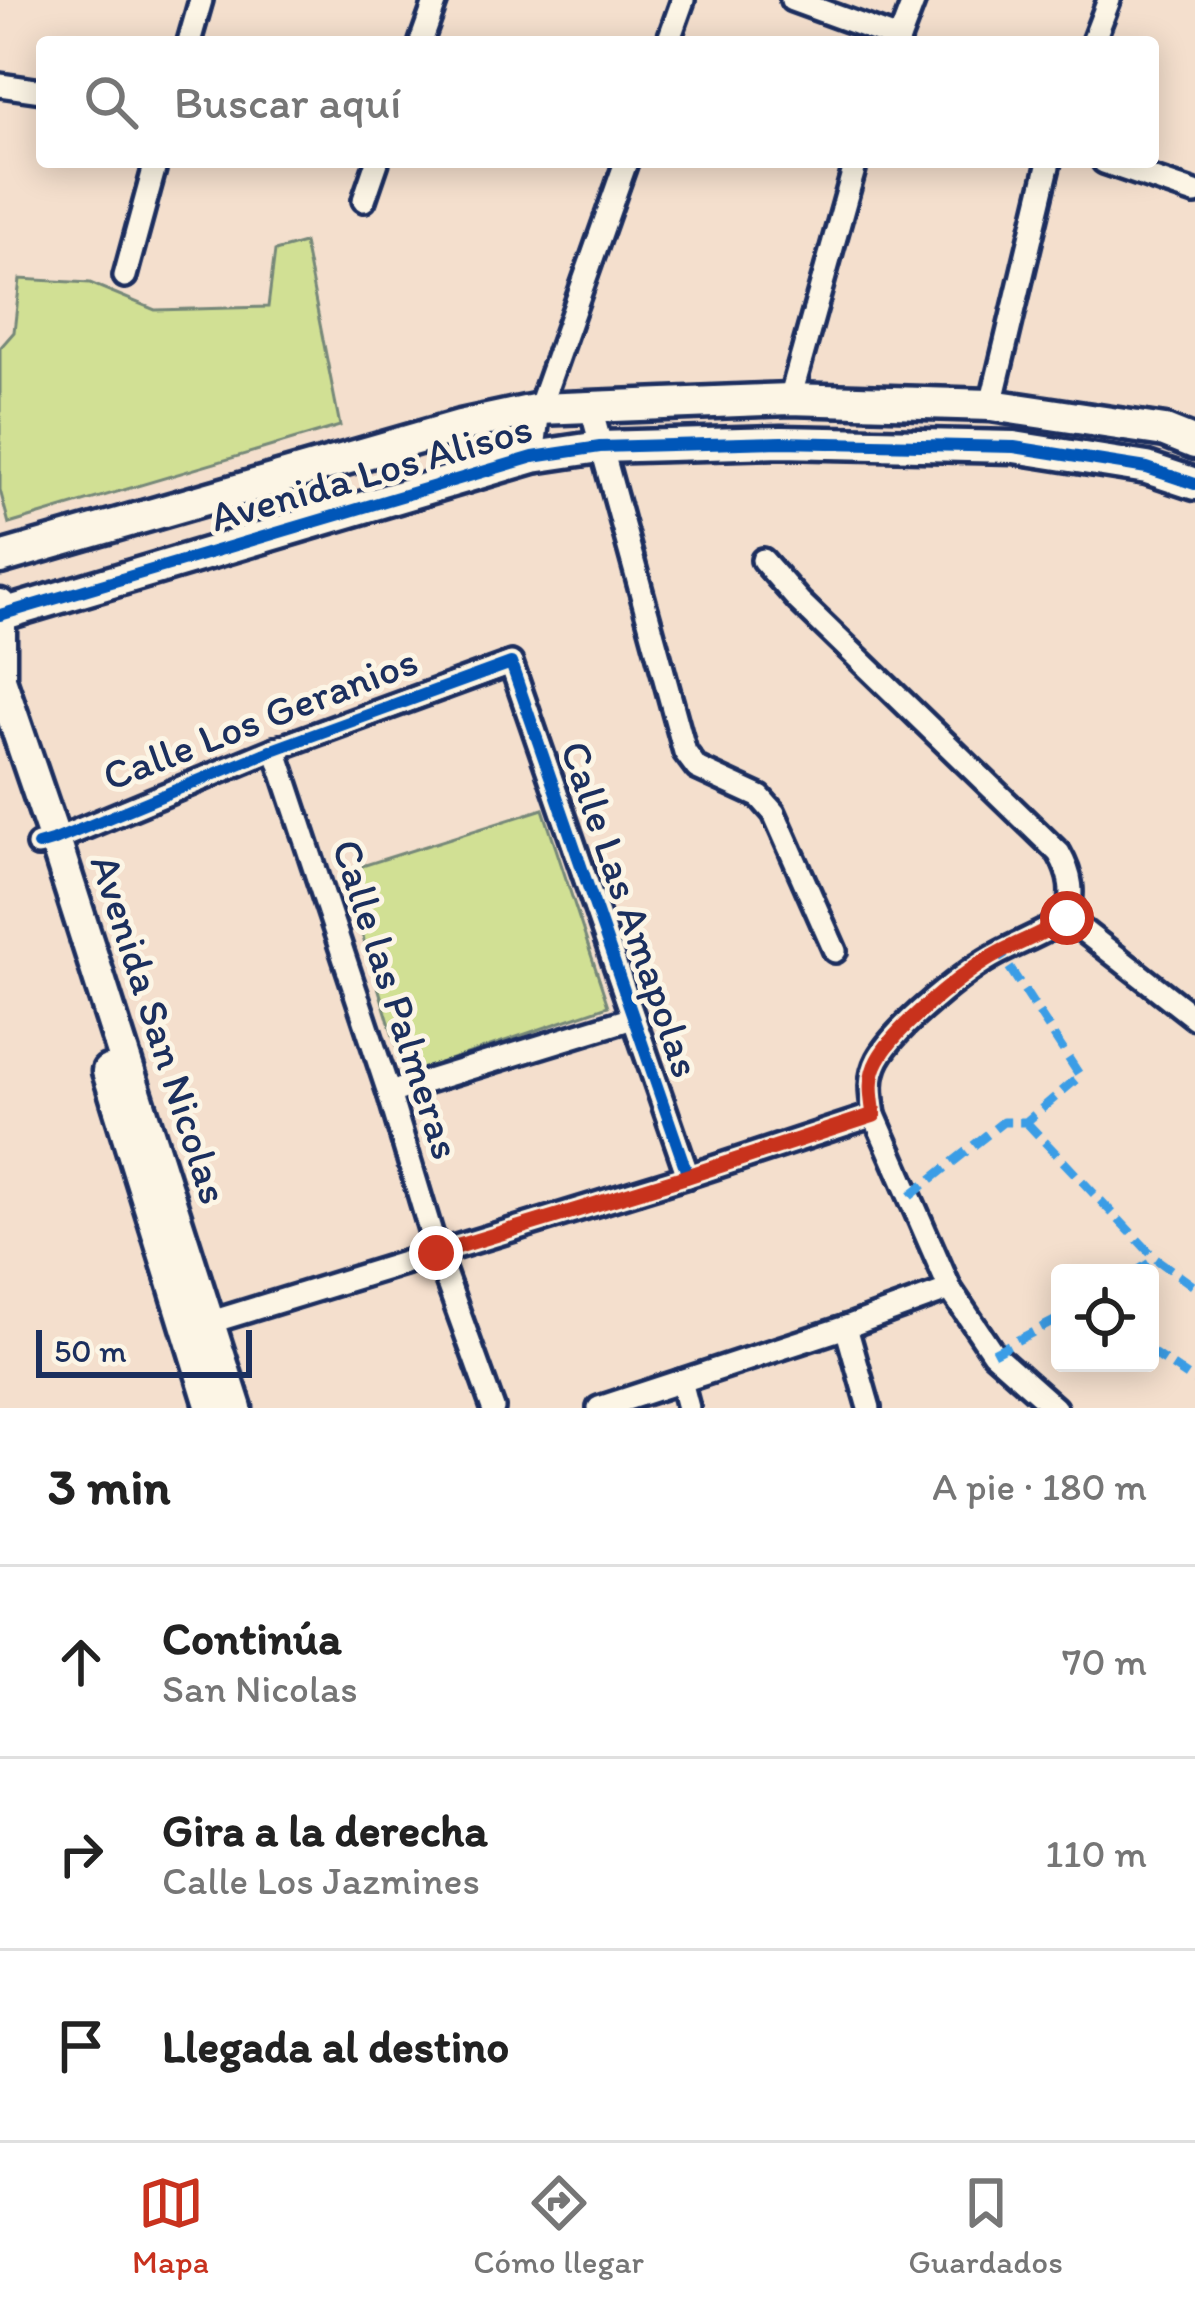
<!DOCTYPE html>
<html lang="es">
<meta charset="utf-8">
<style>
:root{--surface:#fff;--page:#f2f2f2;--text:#222;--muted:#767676;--line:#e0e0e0;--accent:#c8321e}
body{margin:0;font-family:Itim,sans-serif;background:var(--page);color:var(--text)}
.controls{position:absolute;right:36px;bottom:36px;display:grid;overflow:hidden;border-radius:12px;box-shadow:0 6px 30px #0003}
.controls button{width:108px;height:108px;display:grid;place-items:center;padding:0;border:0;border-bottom:3px solid var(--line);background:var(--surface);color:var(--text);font:60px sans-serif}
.scale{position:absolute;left:36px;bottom:30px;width:216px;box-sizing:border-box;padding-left:12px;border:6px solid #1b2f5e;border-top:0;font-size:33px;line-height:42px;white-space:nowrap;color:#1b2f5e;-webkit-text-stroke:9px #fcf5e5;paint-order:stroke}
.stop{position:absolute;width:36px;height:36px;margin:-27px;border:9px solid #c8321e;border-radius:50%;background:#fff}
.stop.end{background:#c8321e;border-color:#fff;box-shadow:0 3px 12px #0008}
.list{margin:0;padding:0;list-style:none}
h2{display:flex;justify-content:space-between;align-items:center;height:156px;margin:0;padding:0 48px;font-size:51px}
h2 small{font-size:39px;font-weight:400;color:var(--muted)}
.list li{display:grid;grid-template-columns:78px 1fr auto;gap:36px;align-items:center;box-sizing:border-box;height:192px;padding:0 48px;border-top:3px solid var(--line)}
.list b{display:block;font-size:45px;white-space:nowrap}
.list p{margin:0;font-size:39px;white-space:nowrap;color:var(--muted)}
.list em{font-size:39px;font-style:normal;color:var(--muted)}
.icon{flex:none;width:66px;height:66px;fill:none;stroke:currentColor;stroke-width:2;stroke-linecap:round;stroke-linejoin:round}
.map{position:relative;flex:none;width:1195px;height:1408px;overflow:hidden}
.search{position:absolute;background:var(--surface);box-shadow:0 6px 30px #0003;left:36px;right:36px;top:36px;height:132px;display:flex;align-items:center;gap:30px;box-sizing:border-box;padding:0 42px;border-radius:12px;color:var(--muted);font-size:45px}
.sheet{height:732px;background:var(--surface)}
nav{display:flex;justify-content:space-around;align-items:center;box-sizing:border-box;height:168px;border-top:3px solid var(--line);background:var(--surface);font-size:33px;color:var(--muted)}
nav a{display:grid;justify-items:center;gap:6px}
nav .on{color:var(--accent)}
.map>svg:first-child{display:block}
.green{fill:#d1e094;stroke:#768879;stroke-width:3}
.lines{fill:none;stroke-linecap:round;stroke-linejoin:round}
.street-casing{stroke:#1b2f5e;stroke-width:30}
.secondary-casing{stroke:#1b2f5e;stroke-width:39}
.street{stroke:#fcf5e5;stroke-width:21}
.secondary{stroke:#fcf5e5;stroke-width:30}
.quiet{stroke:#3b9de6;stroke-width:9;stroke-dasharray:18 9;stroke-linecap:butt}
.cycleway-casing{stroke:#fcf5e5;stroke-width:20}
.cycleway{stroke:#0057b8;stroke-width:12}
.route{stroke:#c8321e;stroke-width:15}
.labels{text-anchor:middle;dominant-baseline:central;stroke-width:10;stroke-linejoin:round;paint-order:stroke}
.street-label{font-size:42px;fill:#1b2f5e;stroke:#fcf5e5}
</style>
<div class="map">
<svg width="1195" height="1408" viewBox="0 0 1195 1408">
<rect width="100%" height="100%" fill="#f4dfcd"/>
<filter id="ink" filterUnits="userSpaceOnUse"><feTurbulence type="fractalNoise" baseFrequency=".00833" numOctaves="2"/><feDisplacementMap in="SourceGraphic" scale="24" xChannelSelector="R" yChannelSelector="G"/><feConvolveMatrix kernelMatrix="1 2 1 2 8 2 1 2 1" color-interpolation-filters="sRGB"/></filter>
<g filter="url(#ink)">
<g class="green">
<polygon points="304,243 340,426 9,524 0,490 0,348 14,332 20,279 90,283 155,310 268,307 275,251"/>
<polygon points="543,809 608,1006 405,1075 343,872"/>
</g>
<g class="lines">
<defs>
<g id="street">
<polyline points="792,0 899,39"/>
<polyline points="189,42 201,0"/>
<polyline points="421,42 436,0"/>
<polyline points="668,42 683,0"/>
<polyline points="898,42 914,0"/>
<polyline points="1093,42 1109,0"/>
<polyline points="0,85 42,91"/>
<polyline points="1104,162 1195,193"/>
<polyline points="364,200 377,162"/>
<polyline points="125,276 156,162"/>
<polyline points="790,399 856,162"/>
<polyline points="590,405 685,752 697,768 760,797 774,813 835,951"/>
<polyline points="991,405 1049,162"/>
<polyline points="533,457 539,409 626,162"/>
<path d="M763,560l36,41 260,252c13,23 15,40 8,65l128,100"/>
<polyline points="275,749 389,1093 437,1253 493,1408"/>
<polyline points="38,845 55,840 275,749 511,663 688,1176"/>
<polyline points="389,1093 633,1018"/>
<polyline points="211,1322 688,1176 874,1115"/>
<polyline points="846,1327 869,1408"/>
<polyline points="681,1381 688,1408"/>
<polyline points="599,1408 846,1327 950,1289"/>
<path d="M1055,1408l-62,-55 -43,-64 -76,-174c-3,-20 -6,-37 4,-56 18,-33 88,-89 121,-106 23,-12 46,-20 68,-35"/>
</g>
<g id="secondary">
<polyline points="0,558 460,426 539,409 790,399 991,405 1165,431 1195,443"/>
<polyline points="0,605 0,679 55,840 236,1408"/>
<polyline points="0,615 533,457 600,447 781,442 1014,447 1147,468 1195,484"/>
<polyline points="108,1071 212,1408"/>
</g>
</defs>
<use href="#street" class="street-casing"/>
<use href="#secondary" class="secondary-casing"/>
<use href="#street" class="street"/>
<use href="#secondary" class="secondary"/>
<g class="quiet">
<polyline points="1026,1122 1156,1259 1195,1287"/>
<polyline points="910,1196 1003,1122 1026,1122 1080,1076 1000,953"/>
<polyline points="1134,1273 1156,1259"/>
<polyline points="1150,1351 1195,1381"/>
<polyline points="993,1353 1060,1318"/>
</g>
<defs>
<g id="cycleway">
<polyline points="0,615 533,457 600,447 781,442 1014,447 1147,468 1195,484"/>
<polyline points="38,845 55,840 275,749 511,663 688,1176"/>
</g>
</defs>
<use href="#cycleway" class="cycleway-casing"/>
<use href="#cycleway" class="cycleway"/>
</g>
</g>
<g class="lines" filter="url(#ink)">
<path class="route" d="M436,1253l252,-77 186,-61c-3,-20 -6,-37 4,-55 18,-34 87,-89 121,-107 23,-12 46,-20 68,-35"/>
</g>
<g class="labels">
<g class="street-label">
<text transform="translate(371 472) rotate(-16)">Avenida Los Alisos</text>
<text transform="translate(260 718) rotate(-21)">Calle Los Geranios</text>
<text transform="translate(631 909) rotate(71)">Calle Las Amapolas</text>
<text transform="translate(397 999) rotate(72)">Calle las Palmeras</text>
<text transform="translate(160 1029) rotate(72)">Avenida San Nicolas</text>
</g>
</g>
</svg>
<div class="controls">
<button><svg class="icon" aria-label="locate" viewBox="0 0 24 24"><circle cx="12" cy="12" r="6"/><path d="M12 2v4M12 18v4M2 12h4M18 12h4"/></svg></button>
</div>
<div class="scale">50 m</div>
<div class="stop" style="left:1067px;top:918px"></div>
<div class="stop end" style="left:436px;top:1253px"></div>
<div class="search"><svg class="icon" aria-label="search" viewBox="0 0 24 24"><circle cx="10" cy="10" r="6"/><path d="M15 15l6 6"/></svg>Buscar aquí</div>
</div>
<section class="sheet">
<h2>3 min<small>A pie · 180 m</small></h2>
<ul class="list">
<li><svg class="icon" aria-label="ahead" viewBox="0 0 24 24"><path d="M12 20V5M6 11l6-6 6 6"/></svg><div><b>Continúa</b><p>San Nicolas</p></div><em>70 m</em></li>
<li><svg class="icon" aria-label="right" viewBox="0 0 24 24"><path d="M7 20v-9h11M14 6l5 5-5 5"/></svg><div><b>Gira a la derecha</b><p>Calle Los Jazmines</p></div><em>110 m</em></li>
<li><svg class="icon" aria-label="arrive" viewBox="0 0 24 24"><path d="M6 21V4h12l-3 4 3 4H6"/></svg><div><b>Llegada al destino</b></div></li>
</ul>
</section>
<nav>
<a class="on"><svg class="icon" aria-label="map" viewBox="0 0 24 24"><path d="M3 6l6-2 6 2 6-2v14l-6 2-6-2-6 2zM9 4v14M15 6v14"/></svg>Mapa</a>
<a><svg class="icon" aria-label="directions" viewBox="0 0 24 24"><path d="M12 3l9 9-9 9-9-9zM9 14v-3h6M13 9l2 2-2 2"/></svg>Cómo llegar</a>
<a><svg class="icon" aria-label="saved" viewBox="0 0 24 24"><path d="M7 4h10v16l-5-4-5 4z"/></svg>Guardados</a>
</nav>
